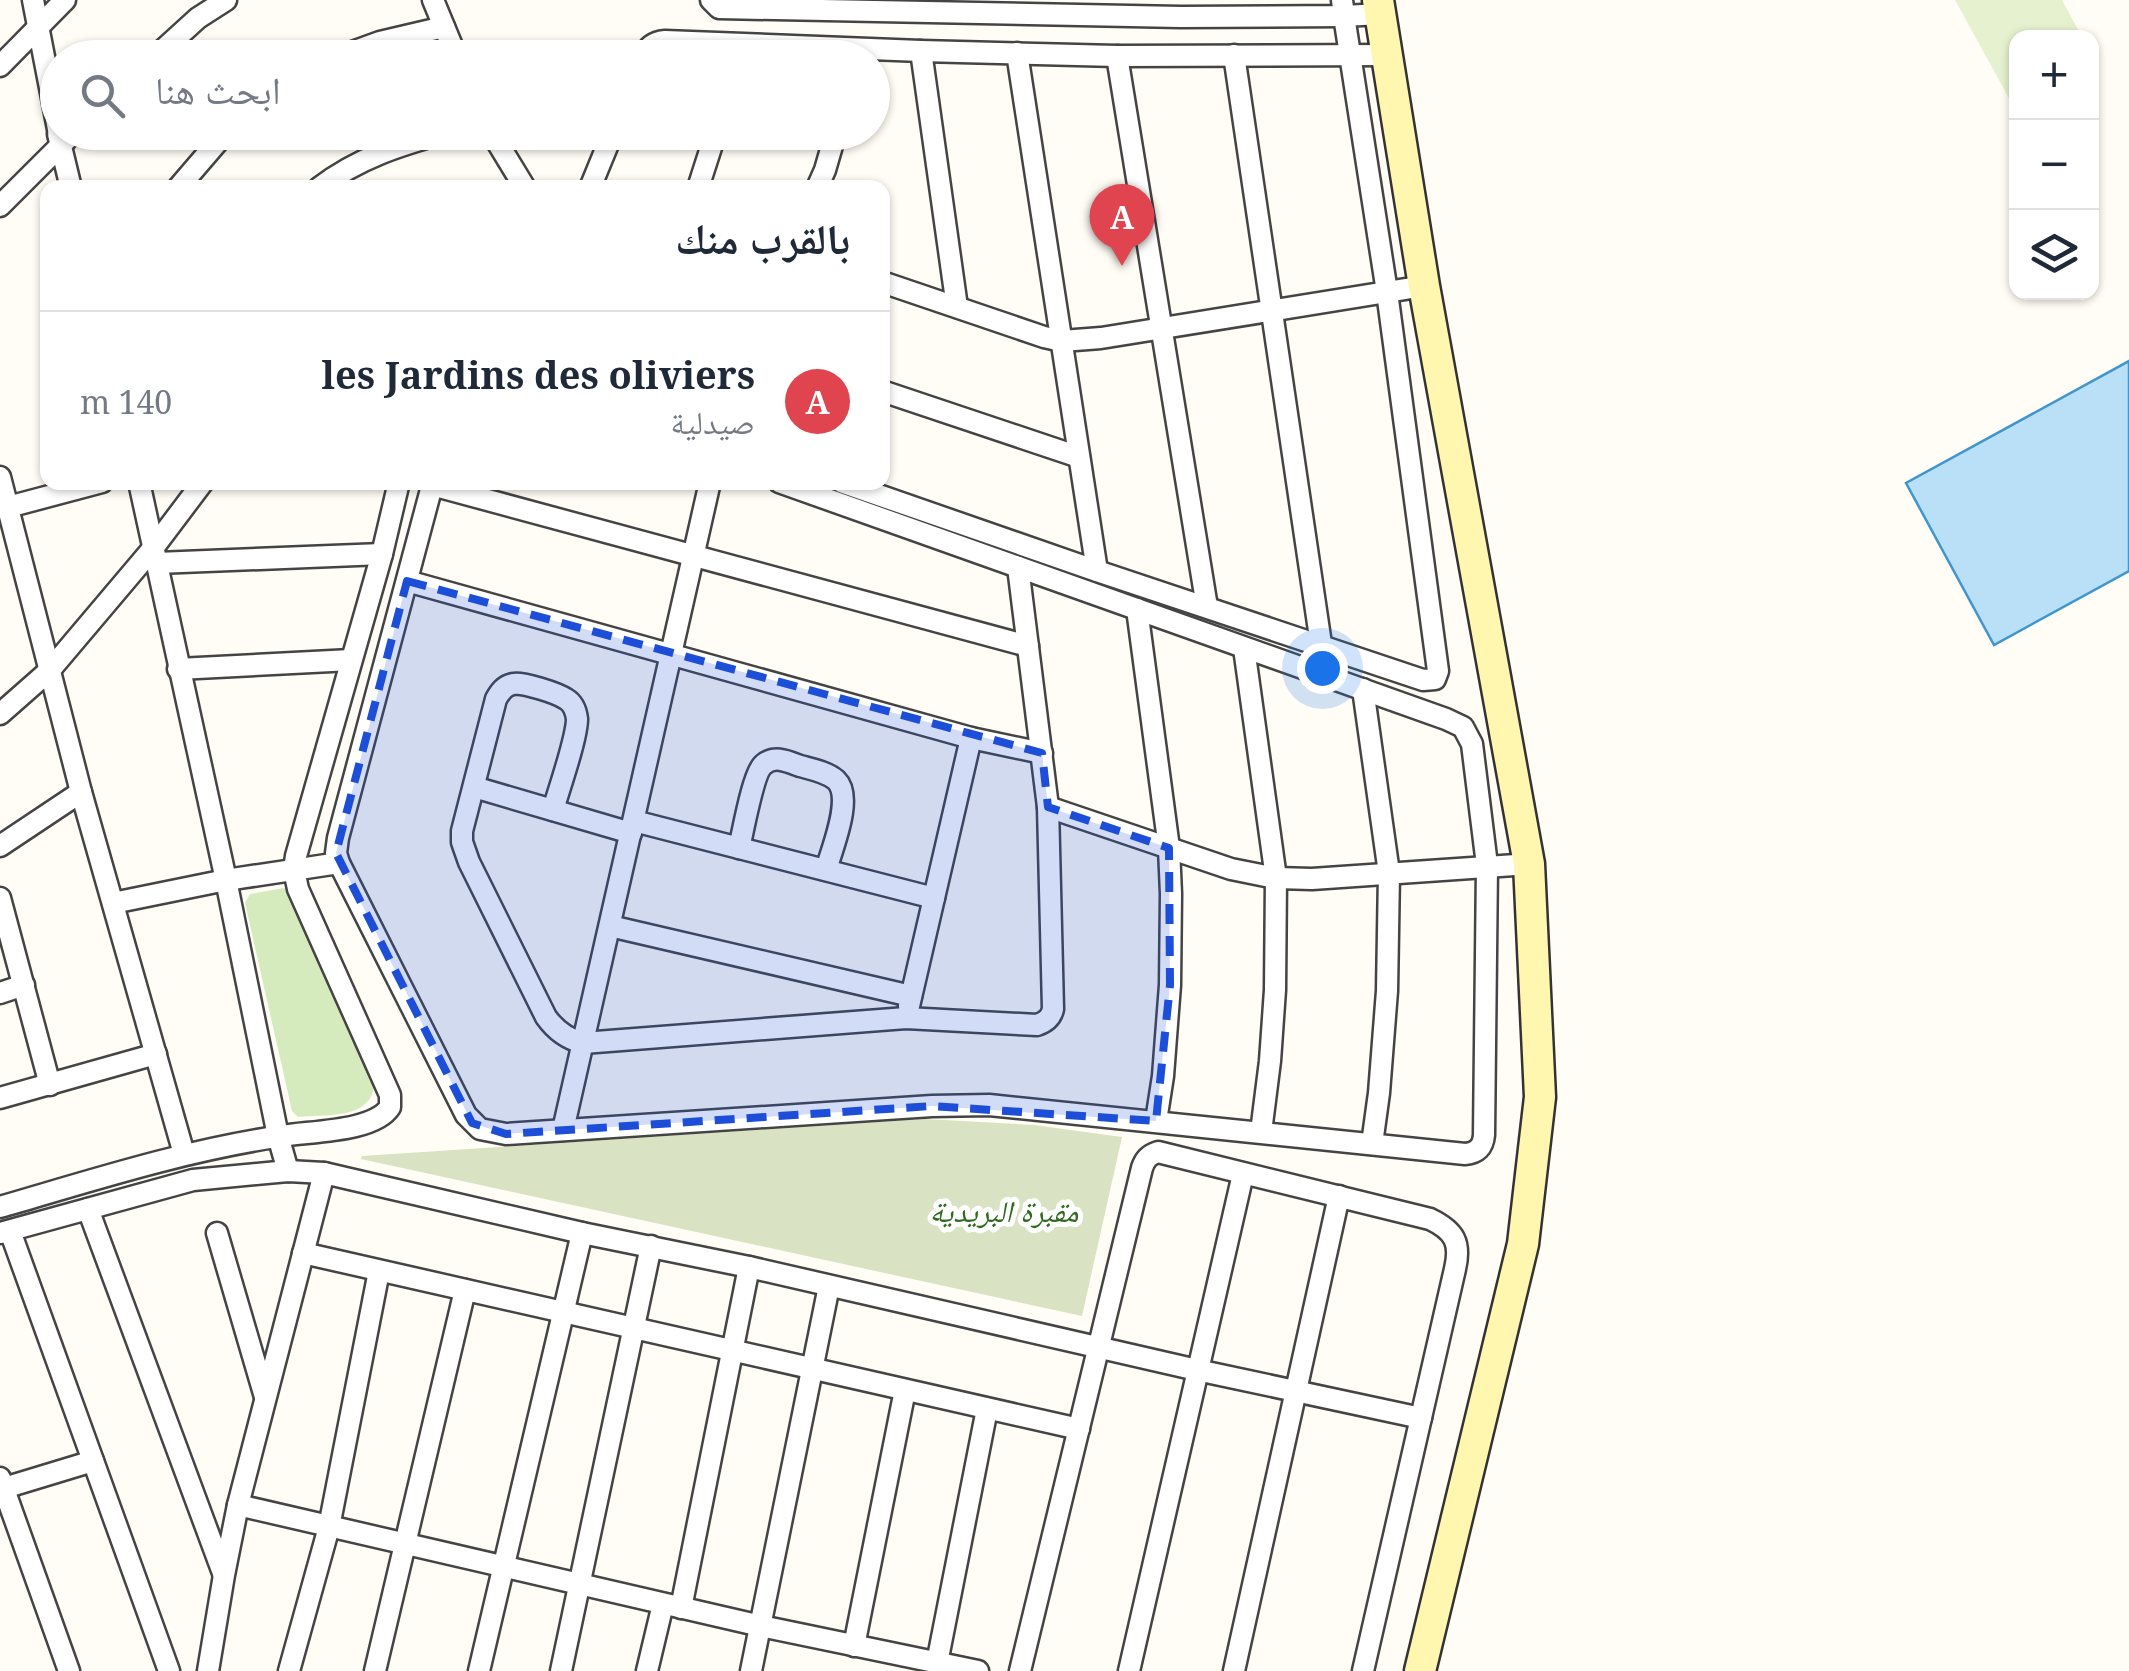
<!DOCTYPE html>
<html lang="ar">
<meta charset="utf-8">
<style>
:root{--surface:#fff;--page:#f2f2f3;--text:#1f2937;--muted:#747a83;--line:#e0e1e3;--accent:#db2777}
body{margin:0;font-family:"Noto Serif","Noto Naskh Arabic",serif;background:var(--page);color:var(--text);direction:rtl}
.controls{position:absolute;right:30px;top:30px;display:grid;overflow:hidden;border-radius:20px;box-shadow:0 2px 8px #0004}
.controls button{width:90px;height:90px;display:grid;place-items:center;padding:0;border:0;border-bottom:2px solid var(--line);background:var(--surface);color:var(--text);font:50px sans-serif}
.you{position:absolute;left:1322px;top:668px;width:35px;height:35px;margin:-25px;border:8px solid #fff;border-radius:50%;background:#1a73e8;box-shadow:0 0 0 15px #1a73e833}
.badge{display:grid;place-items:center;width:65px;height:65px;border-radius:50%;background:var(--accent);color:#fff;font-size:32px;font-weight:700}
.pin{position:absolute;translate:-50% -82px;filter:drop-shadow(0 2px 5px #0008)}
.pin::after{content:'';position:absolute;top:52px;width:35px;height:30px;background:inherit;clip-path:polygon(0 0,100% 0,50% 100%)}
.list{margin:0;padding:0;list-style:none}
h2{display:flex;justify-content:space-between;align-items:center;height:130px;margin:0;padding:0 40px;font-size:42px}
h2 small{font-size:32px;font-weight:400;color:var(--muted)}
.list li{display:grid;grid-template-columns:65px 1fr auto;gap:30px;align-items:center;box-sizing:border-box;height:180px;padding:0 40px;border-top:2px solid var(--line)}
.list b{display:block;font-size:38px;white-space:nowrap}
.list p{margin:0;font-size:32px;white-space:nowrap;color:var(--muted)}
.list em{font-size:32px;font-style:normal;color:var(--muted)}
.icon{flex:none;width:55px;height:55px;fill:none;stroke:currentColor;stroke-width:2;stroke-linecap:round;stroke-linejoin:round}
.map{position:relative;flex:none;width:2129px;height:1671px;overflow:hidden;direction:ltr}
.search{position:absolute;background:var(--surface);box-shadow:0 2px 8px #0004;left:40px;top:40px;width:850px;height:110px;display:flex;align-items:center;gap:25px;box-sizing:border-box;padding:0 35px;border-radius:55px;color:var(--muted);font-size:38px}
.panel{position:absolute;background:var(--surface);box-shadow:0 2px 8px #0004;left:40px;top:180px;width:850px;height:310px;border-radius:20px;direction:rtl}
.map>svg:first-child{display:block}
.green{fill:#d5ebbd}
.cemetery{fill:#d9e3c4}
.pitch{fill:#e6f2cf}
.water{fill:#b9e0f7;stroke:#3f96cf;stroke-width:2.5}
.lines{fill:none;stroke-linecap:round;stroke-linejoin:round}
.street-casing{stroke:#444;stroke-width:25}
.secondary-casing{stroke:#333;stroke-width:35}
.street{stroke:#fff;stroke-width:20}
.secondary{stroke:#fff6b0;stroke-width:30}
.marked{fill:#1d4ed8;fill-opacity:0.2;stroke:#1d4ed8;stroke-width:8;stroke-dasharray:20 12;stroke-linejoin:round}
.labels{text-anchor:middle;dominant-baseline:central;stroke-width:10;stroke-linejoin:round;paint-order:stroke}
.park-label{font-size:30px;font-style:italic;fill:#2f6b1f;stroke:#fff}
</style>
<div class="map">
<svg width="2129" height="1671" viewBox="0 0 2129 1671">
<rect width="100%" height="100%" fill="#fffdf5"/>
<path class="green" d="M284,888l7,6 84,181c2,46 -44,39 -77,42l-6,-6 -47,-208 5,-9z"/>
<polygon class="cemetery" points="925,1119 1034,1125 1122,1137 1082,1316 361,1159 362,1156"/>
<polygon class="pitch" points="1955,0 2062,0 2082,37 2016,38 2016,111"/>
<polygon class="water" points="2129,361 2129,571 1994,645 1906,483"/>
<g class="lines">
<defs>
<g id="street">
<polyline points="33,0 58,129"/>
<polyline points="433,0 457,58"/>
<polyline points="711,0 719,8 1181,17 1344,16 1342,0"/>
<polyline points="921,51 957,307"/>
<polyline points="1017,53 1097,571"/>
<polyline points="1234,55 1321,644"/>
<polyline points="1117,56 1207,607"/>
<polyline points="154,58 198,18 226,0"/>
<polyline points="336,58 380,42 444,27"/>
<path d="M643,58c4,-11 10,-16 22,-17l256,10 196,5 271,-1"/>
<polyline points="0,66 65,0"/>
<polyline points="491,132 525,188"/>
<polyline points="58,134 71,188"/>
<polyline points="178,188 226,132"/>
<path d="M319,188c39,-30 81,-43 128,-56"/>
<polyline points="590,188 613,132"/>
<polyline points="698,188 716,132"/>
<polyline points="817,188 825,170 836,132"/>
<polyline points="0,206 74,132"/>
<polyline points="882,282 1044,337 1062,341 1101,338 1424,286"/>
<polyline points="882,391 1079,457"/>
<polyline points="0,477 81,792 184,1154"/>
<polyline points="139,482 226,880 278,1136 288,1171"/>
<path d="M433,482l-95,356 -2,15 3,10 127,252 14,14 26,5 426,-28 57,-1 476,49c12,-1 18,-7 19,-19l3,-270 -15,-121 -9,-17 -17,-8 -667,-237"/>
<polyline points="841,482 1097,571 1423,680 1435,679 1438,671 1387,292 1344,16 1380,14"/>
<polyline points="432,485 1028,646"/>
<polyline points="8,507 102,482"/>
<polyline points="157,563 382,554"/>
<polyline points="407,581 971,738 1042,753"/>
<polyline points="1137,609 1169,848 1171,894 1170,985 1163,1076 1156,1121"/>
<polyline points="1244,648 1276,878 1275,990 1270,1061 1261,1132"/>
<polyline points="178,669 351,660"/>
<polyline points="1363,689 1389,873 1387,991 1379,1093 1372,1144"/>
<polyline points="0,714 50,670 154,547 203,482"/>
<polyline points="474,787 631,833"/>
<polyline points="1048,807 1231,869 1276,878 1312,879 1529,864"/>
<path d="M553,810c6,-21 24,-72 24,-91 -1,-8 -4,-16 -11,-20 -9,-6 -43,-17 -53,-15 -9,2 -13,8 -17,15l-34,132v11l7,20 77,155c10,14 21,22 37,26l323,-25 131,7c9,-3 14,-7 16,-16l-5,-202 -30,-240"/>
<polyline points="634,821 934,898"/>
<polyline points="0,846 81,792"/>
<path d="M739,848c4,-16 14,-74 24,-83 11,-10 24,-4 37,1 11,3 27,6 36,14 18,17 -4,68 -10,90"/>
<polyline points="0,898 50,1085"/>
<polyline points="113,903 226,880 339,863"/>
<polyline points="610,926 911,996"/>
<polyline points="0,993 24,985"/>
<polyline points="909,1006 971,738"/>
<polyline points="0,1098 156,1054"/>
<polyline points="563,1130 710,482"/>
<path d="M0,1207c93,-27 186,-57 282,-71 28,-5 92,-4 108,-29v-12l-92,-206 -4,-19 2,-14 86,-302 17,-72"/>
<polyline points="88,1209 223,1573"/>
<polyline points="10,1231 169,1671"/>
<polyline points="0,1233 193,1180 288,1171 324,1173 582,1233 749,1267 1197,1370 1421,1418"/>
<polyline points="217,1233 265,1397"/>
<polyline points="303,1253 1079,1429"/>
<polyline points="0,1478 69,1671"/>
<polyline points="4,1488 93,1461"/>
<polyline points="238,1505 761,1626 978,1671"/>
<polyline points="681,1608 749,1267"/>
<polyline points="854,1646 905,1390"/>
<polyline points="937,1663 987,1409"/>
<polyline points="208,1671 224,1575 238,1505 324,1173"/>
<polyline points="289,1671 329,1527 379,1271"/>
<polyline points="375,1671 465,1290"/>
<polyline points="479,1671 582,1233"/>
<polyline points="561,1671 651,1246"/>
<polyline points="647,1671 663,1604"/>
<polyline points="751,1671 829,1286"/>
<path d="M1020,1671l122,-503c3,-9 7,-13 16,-16l272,67c25,12 31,24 25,50l-92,402"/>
<polyline points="1129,1671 1243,1174"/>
<polyline points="1234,1671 1339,1196"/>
</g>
<polyline id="secondary" points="1378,0 1424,286 1529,864 1540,1097 1523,1244 1420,1671"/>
</defs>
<use href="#street" class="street-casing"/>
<use href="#secondary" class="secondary-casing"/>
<use href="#street" class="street"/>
<use href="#secondary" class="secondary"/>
</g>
<path class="marked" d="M407,581l635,172 6,54 121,41 1,137 -14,136 -224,-15 -426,28 -34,-11 -136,-270z"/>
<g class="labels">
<g class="park-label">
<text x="1004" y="1210">مقبرة البريدية</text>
</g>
</g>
</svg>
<div class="controls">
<button>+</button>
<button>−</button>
<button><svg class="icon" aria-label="layers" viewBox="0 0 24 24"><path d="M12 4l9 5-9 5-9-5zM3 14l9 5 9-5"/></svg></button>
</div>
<div class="you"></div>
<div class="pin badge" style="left:1122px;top:266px;background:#e0444e">A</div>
<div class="search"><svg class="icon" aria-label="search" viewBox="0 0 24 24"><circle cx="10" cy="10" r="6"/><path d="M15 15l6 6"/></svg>ابحث هنا</div>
<section class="panel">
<h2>بالقرب منك<small></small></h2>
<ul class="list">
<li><span class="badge" style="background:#e0444e">A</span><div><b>les Jardins des oliviers</b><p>صيدلية</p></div><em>140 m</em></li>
</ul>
</section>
</div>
